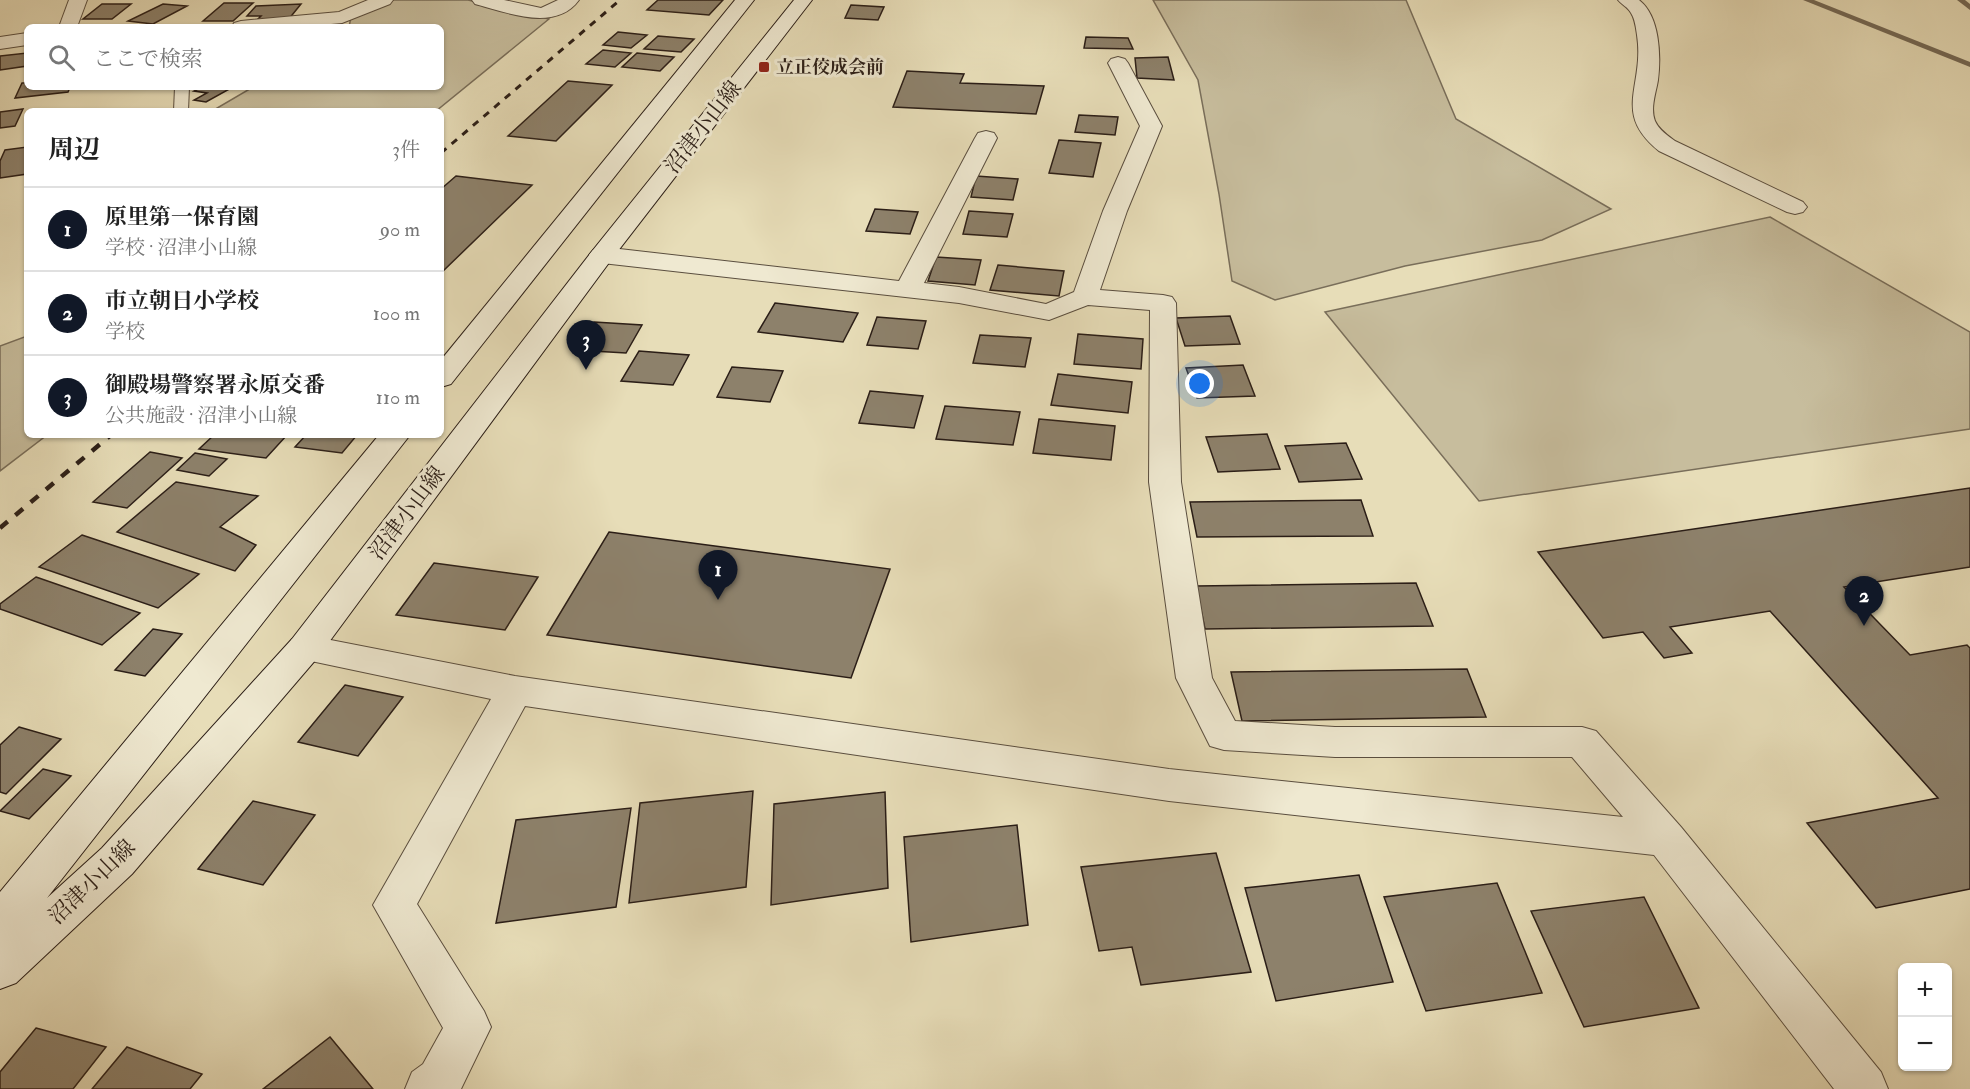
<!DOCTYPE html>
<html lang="ja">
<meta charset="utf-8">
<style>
:root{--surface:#fff;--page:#f2f2f2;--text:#222;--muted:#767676;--line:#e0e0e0;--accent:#111827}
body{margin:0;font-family:"IM FELL Double Pica","Noto Serif JP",serif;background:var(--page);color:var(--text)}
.controls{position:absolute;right:18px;bottom:18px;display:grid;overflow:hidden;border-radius:9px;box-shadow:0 2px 4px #0004}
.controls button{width:54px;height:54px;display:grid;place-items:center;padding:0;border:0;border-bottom:2px solid var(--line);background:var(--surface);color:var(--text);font:30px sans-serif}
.you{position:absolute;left:1200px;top:384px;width:21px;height:21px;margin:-15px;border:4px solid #fff;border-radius:50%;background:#1a73e8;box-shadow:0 0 0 9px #1a73e833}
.badge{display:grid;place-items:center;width:39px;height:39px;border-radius:50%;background:var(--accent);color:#fff;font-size:20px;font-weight:700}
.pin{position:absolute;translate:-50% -50px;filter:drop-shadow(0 2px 3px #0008)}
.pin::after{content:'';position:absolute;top:32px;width:21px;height:18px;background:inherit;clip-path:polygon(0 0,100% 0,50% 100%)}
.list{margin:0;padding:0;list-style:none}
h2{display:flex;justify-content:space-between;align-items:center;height:78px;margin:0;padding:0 24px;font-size:26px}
h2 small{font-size:20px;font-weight:400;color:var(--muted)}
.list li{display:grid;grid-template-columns:39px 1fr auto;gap:18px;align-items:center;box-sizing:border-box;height:84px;padding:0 24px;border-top:2px solid var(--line)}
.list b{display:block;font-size:22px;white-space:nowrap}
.list p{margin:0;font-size:20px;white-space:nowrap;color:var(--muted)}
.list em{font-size:20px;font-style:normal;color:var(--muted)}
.icon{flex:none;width:33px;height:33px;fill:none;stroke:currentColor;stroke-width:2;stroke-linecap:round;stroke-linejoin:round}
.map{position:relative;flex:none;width:1970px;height:1089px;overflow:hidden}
.search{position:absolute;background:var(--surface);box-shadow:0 2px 4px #0004;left:24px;top:24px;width:420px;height:66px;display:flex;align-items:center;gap:15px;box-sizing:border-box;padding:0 21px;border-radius:9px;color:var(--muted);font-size:22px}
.panel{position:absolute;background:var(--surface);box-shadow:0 2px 4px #0004;left:24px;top:108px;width:420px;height:330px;border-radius:9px}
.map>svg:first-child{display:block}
.green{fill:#c7bd9d;stroke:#796e5a;stroke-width:1.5}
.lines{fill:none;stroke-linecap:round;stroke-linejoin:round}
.stream{fill:#756a57;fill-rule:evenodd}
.building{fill:#8d816b;stroke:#2b1e17;stroke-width:1.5}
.service-casing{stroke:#5a4e3f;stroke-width:2}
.minor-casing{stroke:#5a4e3f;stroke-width:2}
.secondary-casing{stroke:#2b1e17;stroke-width:2}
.service{fill:#efe9d1;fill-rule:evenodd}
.minor{fill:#efe9d1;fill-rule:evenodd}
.secondary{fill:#efe9d1;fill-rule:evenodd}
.rail-far1{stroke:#2b1e17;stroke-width:3;stroke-dasharray:7 7;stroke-linecap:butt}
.rail{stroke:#2b1e17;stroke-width:4.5;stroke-dasharray:10 10;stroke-linecap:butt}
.poi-dot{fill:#8f2418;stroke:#efe9d1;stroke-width:2}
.labels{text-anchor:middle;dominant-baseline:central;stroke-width:6;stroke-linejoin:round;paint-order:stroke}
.far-poi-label{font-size:18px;font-weight:bold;fill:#2b1e17;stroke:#efe9d1;text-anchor:start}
.street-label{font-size:22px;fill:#2b1e17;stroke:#efe9d1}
</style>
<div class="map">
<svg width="1970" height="1089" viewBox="0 0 1970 1089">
<rect width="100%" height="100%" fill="#e7ddb8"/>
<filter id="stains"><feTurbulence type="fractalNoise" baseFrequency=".00333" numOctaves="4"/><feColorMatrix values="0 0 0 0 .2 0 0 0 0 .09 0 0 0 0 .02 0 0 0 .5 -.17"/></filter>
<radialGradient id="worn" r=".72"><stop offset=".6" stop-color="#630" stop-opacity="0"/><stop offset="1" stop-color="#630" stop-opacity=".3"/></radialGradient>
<g class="green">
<polygon points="389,0 468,0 549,19 436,111 212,111 253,87 441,87 441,27 349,27 351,17"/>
<polygon points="1153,0 1406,0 1456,119 1611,209 1542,240 1405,266 1275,300 1232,281 1219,194 1198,80"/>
<polygon points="1770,217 1970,332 1970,429 1479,501 1325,312"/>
<polygon points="27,336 27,435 47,435 0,471 0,346"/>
</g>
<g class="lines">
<g class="stream">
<polygon points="1803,0 1814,0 1970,62 1970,67"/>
<polygon points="1957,0 1965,0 1970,4 1970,10"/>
</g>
</g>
<g class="building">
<polygon points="658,0 723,0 709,15 647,10"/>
<polygon points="224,3 253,3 233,21 203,21"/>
<polygon points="102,4 131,4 112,19 83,19"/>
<polygon points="163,4 187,6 153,24 128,21"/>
<polygon points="301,4 288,20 256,21 261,16 247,16 256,6"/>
<polygon points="851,5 884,7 878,20 845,18"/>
<polygon points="618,32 647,35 631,48 603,45"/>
<polygon points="658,36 694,39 681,52 644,49"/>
<polygon points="1086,37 1128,38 1133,49 1084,48"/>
<polygon points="603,50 631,53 615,67 586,64"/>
<polygon points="27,53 27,66 0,70 0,56"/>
<polygon points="637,53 674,57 660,71 622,67"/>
<polygon points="1168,57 1174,80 1137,78 1135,58"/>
<polygon points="907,71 964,74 960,83 1044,86 1036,114 893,107"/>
<polygon points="568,81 612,85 556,141 508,136"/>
<polygon points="22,83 27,83 27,87 70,87 68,92 15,98"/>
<polygon points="202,87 233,87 206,102 194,100 207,93 194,91"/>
<polygon points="23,109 15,126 0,128 0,112"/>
<polygon points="1079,115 1118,117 1115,135 1075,132"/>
<polygon points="1059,140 1101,143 1093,177 1049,173"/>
<polygon points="27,147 27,174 0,178 0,161 5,150"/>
<polygon points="456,176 532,185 441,273 441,189"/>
<polygon points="976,176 1018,179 1013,200 971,197"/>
<polygon points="875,209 918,212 910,234 866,231"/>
<polygon points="969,211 1013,214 1007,237 963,234"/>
<polygon points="936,257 981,260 975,285 928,281"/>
<polygon points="998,265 1064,271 1059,296 990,290"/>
<polygon points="775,303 858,313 843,342 758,332"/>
<polygon points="1230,316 1240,344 1185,346 1176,318"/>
<polygon points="877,317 926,321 918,349 867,345"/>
<polygon points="594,322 642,325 626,353 576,350"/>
<polygon points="1078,334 1143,339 1141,369 1074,364"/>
<polygon points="980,335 1031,338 1025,367 973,363"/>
<polygon points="639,351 689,355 673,385 621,381"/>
<polygon points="1243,365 1255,396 1197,398 1186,368"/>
<polygon points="732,367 783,371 770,402 717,397"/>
<polygon points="1058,374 1132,382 1128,413 1051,405"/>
<polygon points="870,391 923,396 914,428 859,423"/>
<polygon points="945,406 1020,412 1013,445 936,439"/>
<polygon points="1039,419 1115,426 1111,460 1033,453"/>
<polygon points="1267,434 1280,469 1218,472 1206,437"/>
<polygon points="214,435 287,435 266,458 199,449"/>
<polygon points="306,435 357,435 342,453 295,447"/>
<polygon points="1346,443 1362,479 1299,482 1285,446"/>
<polygon points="150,452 182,458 127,508 93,502"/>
<polygon points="195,453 227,459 209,476 177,470"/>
<polygon points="176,482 258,496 220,527 256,545 235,571 117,532"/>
<polygon points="1970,488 1970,567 1844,587 1910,655 1967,645 1970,648 1970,889 1876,908 1807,823 1938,798 1770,611 1670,627 1692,653 1664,658 1643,632 1603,638 1538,552"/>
<polygon points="1361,500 1373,536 1197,537 1190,502"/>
<polygon points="609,532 890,569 851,678 547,635"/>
<polygon points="82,535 199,574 158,608 39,567"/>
<polygon points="434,563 538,577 505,630 396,615"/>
<polygon points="36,577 140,613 102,645 0,609 0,604"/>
<polygon points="1416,583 1433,626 1205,629 1196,586"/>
<polygon points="153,629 182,634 145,676 115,670"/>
<polygon points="1467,669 1486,717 1242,721 1231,672"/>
<polygon points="345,685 403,697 358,756 298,742"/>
<polygon points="19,727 61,739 6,794 0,792 0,745"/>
<polygon points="43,769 71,776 29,819 0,811"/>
<polygon points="753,791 746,887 629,903 640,803"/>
<polygon points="885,792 888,888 771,905 774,804"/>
<polygon points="253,801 315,815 263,885 198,869"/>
<polygon points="631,808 616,907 496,923 516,820"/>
<polygon points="1017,825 1028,925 911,942 904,837"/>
<polygon points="1216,853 1251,972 1141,985 1132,947 1099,951 1081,867"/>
<polygon points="1359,875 1393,982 1276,1001 1245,888"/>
<polygon points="1497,883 1542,993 1426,1011 1384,897"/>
<polygon points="1644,897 1699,1008 1584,1027 1531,911"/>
<polygon points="36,1028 106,1047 73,1089 0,1089 0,1072"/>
<polygon points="330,1037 373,1089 263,1089"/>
<polygon points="127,1047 202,1074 190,1089 92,1089"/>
</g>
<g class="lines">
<defs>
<polygon id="service" points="175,87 189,87 188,111 174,111"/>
<g id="minor">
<polygon points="69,0 87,0 77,27 59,27"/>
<polygon points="368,0 393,0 390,4 342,23 298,27 232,27 234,23 241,21 339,12"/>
<path d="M472,0h32l37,8 17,-8h21c-24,33 -73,12 -104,4z"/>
<path d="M1618,0h21c21,16 22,56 19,80 -2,13 -8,28 -3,41 4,9 13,15 20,20l128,61 4,5 -4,5 -8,2 -8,-2 -128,-61c-48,-39 -14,-64 -22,-116 -1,-7 -2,-16 -6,-22 -3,-6 -9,-8 -13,-13z"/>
<polygon points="27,33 27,45 0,49 0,37"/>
<polygon points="1118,57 1125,59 1128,63 1162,126 1127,211 1100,290 1163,295 1172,297 1176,303 1181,482 1212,678 1235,721 1335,727 1582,727 1596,731 1681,827 1881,1072 1888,1089 1834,1089 1654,855 1169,801 525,706 417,904 484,1011 491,1027 461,1089 405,1089 412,1072 423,1064 443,1028 373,905 491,699 292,657 287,648 292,639 305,635 515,676 1169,769 1623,817 1572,757 1335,757 1224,750 1210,746 1176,678 1149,482 1150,310 1088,305 1049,320 959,303 602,263 593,260 589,255 593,250 602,247 899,281 975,138 978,133 986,131 994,133 997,138 924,283 959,287 1046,304 1074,292 1103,211 1140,126 1108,63 1111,59"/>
</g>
<g id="secondary">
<polygon points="735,0 754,0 451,384 441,387 441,360"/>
<polygon points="794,0 812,0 611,260 318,657 132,874 16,983 0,989 0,892 379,435 410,435 47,898 102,848 292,639 593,250"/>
</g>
</defs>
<use href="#service" class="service-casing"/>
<use href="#minor" class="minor-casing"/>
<use href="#secondary" class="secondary-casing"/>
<use href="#service" class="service"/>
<use href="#minor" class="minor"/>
<use href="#secondary" class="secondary"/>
<polyline class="rail-far1" points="441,153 620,0"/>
<polyline class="rail" points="0,528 111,435"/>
</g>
<rect class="poi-dot" x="758" y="61" width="12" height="12" rx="3"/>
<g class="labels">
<g class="far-poi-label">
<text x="776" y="67">立正佼成会前</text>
</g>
<g class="street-label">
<text transform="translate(703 127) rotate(-52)">沼津小山線</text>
<text transform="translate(407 513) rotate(-53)">沼津小山線</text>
<text transform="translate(92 882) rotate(-44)">沼津小山線</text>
</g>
</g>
<rect width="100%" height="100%" filter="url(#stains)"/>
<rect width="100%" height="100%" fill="url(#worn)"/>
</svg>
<div class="controls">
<button>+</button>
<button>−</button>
</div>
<div class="you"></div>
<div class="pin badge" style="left:718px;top:600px">1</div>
<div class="pin badge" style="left:1864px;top:626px">2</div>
<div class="pin badge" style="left:586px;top:370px">3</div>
<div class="search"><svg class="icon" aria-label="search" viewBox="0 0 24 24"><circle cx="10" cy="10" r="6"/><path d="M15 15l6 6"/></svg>ここで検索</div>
<section class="panel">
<h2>周辺<small>3件</small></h2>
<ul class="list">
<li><span class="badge">1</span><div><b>原里第一保育園</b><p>学校 · 沼津小山線</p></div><em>90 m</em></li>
<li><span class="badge">2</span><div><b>市立朝日小学校</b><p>学校</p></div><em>100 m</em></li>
<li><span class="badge">3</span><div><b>御殿場警察署永原交番</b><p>公共施設 · 沼津小山線</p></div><em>110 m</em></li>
</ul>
</section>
</div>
